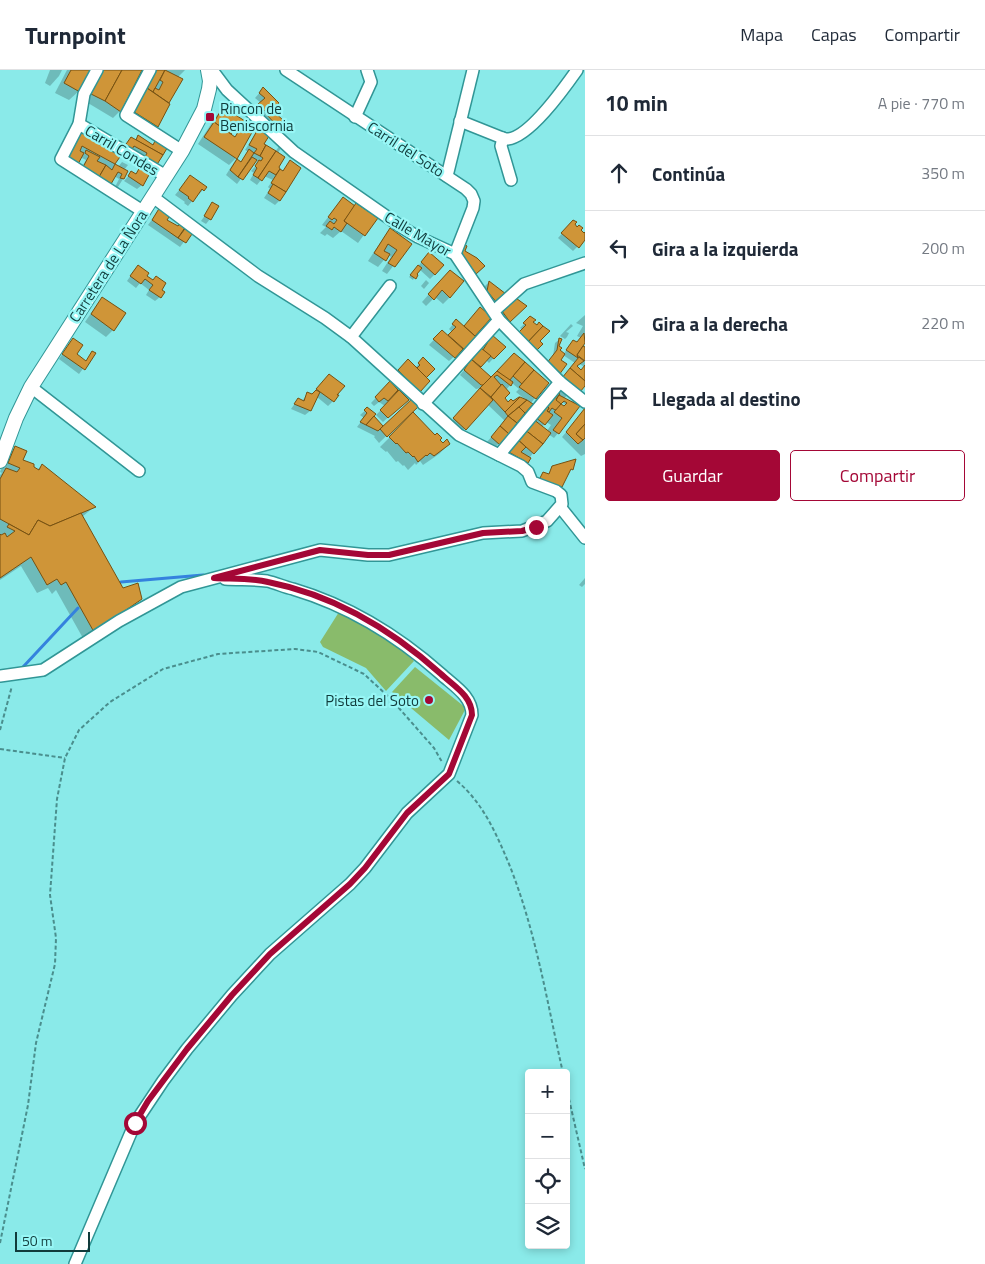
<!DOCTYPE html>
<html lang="es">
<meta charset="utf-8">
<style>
:root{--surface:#fff;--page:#f2f2f3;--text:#1f2937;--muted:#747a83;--line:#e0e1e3;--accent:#a40736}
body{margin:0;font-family:"Titillium Web",sans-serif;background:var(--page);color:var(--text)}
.controls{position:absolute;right:15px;bottom:15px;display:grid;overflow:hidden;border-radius:5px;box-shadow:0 2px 8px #0003}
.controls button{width:45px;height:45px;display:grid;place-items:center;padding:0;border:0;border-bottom:1px solid var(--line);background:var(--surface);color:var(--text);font:25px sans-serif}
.scale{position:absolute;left:15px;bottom:12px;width:75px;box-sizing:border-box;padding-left:5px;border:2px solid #113b3b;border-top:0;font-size:14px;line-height:18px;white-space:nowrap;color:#113b3b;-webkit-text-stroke:4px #98f7f6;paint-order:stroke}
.stop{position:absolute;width:15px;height:15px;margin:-11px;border:4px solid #a40736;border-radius:50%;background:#fff}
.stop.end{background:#a40736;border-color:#fff;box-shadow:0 1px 5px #0008}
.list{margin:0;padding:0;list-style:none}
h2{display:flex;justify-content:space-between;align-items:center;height:65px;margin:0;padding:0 20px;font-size:21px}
h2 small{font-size:16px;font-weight:400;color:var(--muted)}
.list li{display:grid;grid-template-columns:32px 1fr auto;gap:15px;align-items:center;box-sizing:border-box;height:75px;padding:0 20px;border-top:1px solid var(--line)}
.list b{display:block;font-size:19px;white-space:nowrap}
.list em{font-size:16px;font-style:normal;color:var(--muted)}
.actions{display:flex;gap:10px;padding:15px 20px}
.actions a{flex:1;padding:11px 0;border:1px solid var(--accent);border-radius:5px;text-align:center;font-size:18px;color:var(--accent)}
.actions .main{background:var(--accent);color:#fff}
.icon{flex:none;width:28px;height:28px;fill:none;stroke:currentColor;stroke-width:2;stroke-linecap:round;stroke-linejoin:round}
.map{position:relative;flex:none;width:585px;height:1194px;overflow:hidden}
header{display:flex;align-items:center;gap:30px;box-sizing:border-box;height:70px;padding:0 25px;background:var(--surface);border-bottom:1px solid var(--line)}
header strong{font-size:24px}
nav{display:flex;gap:28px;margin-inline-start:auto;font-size:18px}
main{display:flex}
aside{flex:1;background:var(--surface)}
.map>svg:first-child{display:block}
.green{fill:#89bb6b}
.shadow{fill:#0003;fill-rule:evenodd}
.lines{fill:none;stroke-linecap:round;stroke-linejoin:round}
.stream{stroke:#3482de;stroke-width:3}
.building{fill:#cf9538;stroke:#775111}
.minor-casing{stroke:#319696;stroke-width:14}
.major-casing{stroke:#319696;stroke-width:16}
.path{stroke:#4a8e8d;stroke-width:2;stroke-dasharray:4 2.5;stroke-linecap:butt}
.minor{stroke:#fff;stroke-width:11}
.major{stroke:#fff;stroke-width:14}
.route{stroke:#a40736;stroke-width:6}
.poi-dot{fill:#a40736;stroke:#98f7f6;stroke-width:2}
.labels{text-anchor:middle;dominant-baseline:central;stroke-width:4.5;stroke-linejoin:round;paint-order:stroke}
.poi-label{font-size:15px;fill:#113b3b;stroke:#98f7f6;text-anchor:start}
.street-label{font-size:15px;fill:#113b3b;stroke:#98f7f6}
</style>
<header>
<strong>Turnpoint</strong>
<nav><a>Mapa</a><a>Capas</a><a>Compartir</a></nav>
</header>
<main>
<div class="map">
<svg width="585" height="1194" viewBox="0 0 585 1194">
<rect width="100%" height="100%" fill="#8aeae9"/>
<g class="green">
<path d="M339,542c28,13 53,28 75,49l-28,30 -20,-23 -43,-21 -3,-5z"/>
<polygon points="415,597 466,638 449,670 392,622"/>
</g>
<g class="shadow">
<polygon points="50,0 62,0 59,6 50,16 45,13"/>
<polygon points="67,0 90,0 79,21 69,30 55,23"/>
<polygon points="99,0 141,0 120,41 113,48 83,30"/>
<polygon points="152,0 185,0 178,7 181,9 167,33 157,56 150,63 125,47"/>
<polygon points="263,19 270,40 281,50 272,59 255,40 261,33 255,28"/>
<path d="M224,38l30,20 -19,31 -6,6 -31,-21 19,-29zM233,58l6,5 -3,5 -7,-4z"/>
<polygon points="258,60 262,74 275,82 280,75 282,77 277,84 277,97 282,102 290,92 280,130 275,135 264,128 270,119 268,117 273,110 264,106 257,115 250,110 254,103 251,101 259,92 255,90 237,114 226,105 236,89 240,93 249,82 245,80"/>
<polygon points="138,67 152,75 158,69 155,95 121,82 131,68 135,71"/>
<polygon points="73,68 120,84 114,95 118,97 122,92 128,95 124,100 123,109 116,120 114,119 119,109 114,106 106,117 79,102 86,90 80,87"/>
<polygon points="140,99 142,115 137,119 124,111 131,103 135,105"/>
<polygon points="190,107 203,120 199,124 198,124 188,136 184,133 185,132 175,125"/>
<polygon points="343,128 354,137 376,148 358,173 341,161 333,168 327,164 325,166 320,163 326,157 322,155"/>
<polygon points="213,134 210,149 206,154 201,151"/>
<polygon points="160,139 166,150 177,157 181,154 192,161 180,177 148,155"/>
<polygon points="573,151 573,154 585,164 585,169 573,181 558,168"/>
<polygon points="390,160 410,174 387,204 382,201 391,187 388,185 378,197 368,191 384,167"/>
<polygon points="464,176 463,182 483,196 471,208 460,180"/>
<polygon points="425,188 435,204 430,209 419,199 413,210 409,207"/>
<polygon points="134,201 153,211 160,220 160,227 155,231 146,225 149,220 140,213 136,218 127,211"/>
<polygon points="443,208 450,227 443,234 435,227 426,236 422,232"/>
<polygon points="426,210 429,213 424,219 421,216"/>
<polygon points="489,212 504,225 493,237 483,226 485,216"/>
<polygon points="103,229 113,260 106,267 85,252 96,236"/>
<polygon points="509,233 525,236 505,255 498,247"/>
<polygon points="476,243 490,247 464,279 460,284 458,283 449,291 429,275 442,261 448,267 452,262 449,259 456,251 463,258"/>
<path d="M585,245v27l-3,3 -1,7 4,-7v22l-6,-3 -3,3 5,5 4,-5v17l-17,10 -5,6 2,2 2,-2 4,2 3,-3 6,5 -22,29 -4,5 -6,-4 -25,32 -19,-11 71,-92 -12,-8 -10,1 2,-13 5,-4 -2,8 5,8 6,-9 8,-3 4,-5 -4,-2 6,-10 -7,-3zM561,332l6,3 -3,3 -5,-4zM546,352l5,3 -4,6 -5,-4z"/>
<polygon points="530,248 532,253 548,261 523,260 520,258"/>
<polygon points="571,254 573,256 566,262 569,263 567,267 565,269 560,266"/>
<path d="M492,267l12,10 -15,16 -3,-3 -7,8 12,11 23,-25 33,29 -52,65 -8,-6 18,-21 -18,-17 -29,32 -11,-10 34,-38 -5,1 -16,-14zM512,313l7,6 -3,3 11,9 -8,-3 -6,5 -5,1 -5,-6 3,-8z"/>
<polygon points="73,269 76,285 85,292 92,283 94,284 79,304 59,289"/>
<polygon points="423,289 425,308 428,311 414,325 394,305 408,291 415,298"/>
<polygon points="325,310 335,325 333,331 328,336 317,327 310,341 305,345 291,339 298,329 302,331 308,323 311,325"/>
<polygon points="390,313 407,330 383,352 376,345 385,336 379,332 374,336 371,333"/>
<polygon points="418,335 379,373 374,367 375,366 357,357 364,348 360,345 367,339 372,346 383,358"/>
<polygon points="585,340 585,384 581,386 562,367"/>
<polygon points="413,344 443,374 449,374 439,384 423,395 420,391 416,395 415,393 408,400 404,395 403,396 398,391 396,392 387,381 386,382 380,377"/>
<polygon points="15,378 22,391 37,400 42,395 94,437 82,447 123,520 141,528 131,538 84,570 56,520 52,524 48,518 37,523 21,496 0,510 0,405 2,403 0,402 6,387"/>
<polygon points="585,508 585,514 582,517 579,515"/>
</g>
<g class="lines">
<g class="stream">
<polyline points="121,512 203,505"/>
<polyline points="23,597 78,538"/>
</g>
</g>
<g class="building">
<polygon points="71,0 91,0 80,22 64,13"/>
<polygon points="101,0 122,0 105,31 89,23"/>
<polygon points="122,0 142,0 121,42 105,31"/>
<polygon points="153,0 165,0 153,22 144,16"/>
<polygon points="165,0 183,9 169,33 153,22 155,18 159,20 163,12 160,10"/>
<polygon points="144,16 170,34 158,57 131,40"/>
<polygon points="263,17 279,33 268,44 258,34 265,28 259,23"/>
<polygon points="223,37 245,51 238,63 233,60 231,64 214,52"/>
<polygon points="272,40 283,50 277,56 267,45"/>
<polygon points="245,51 255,57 237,89 204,67 214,52 235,67"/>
<polygon points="258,59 269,66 264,74 266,75 260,86 254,83 257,79 249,75"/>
<polygon points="80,60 122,84 115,94 82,76 80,81 84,83 78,94 66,87"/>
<polygon points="138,65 153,75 157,67 169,75 163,85 136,70"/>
<polygon points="131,67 163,85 156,96 144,89 147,83 134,76 131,81 124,77"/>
<polygon points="266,75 276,81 258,108 253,105 257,98 255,96 259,90 261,91 263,88 260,86"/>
<polygon points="249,79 254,83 238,107 230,100 237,89 241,92"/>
<polygon points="86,80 100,87 97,91 106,95 99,107 83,97 89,86 85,83"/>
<polygon points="276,81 285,87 279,97 280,99 276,105 269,101 262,111 258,108"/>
<polygon points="252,87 257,90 243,110 238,107"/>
<polygon points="290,90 301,98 286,122 271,113 280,99 283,101"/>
<polygon points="115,94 128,101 124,109 120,108 122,104 118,102 111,114 99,107 106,95 112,100"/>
<polygon points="140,97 150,103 143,116 128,106 131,101 136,104"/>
<polygon points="190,105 207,117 204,121 202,119 193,132 188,128 189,127 179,120"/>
<polygon points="273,114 286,122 280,131 268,123"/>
<polygon points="343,127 355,136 344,151 347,153 341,162 334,157 332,160 326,156 330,151 334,154 337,150 334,148 332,150 328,147"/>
<polygon points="212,132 219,136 211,150 204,146"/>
<polygon points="356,133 378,148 365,166 344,151"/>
<polygon points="160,137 171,144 167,150 178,156 181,152 186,156 178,168 152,150"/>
<polygon points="573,150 577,152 575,154 577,157 579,155 583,158 581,160 584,163 585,162 585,170 579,178 561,163"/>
<polygon points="187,156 194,161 186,173 178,168"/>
<polygon points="390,158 412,174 395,197 388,193 397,180 388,174 384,181 390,184 386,191 374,183"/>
<polygon points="464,174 467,176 465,181 477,188 485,196 476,204 462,184"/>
<polygon points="429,182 444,195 435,205 421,192"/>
<polygon points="138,195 149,203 147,206 153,210 156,206 166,213 162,220 165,222 161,228 149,220 153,215 145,209 141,214 130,206"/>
<polygon points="418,195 422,198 417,204 418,205 416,209 410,205"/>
<polygon points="450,200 464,211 450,228 442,220 434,230 428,224"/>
<polygon points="489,211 506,224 498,234 487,221"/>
<polygon points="513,226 527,236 510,252 502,241"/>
<polygon points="102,227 126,243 114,261 91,244"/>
<polygon points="480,237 492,247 475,266 464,256"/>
<polygon points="530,246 536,250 533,252 537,255 539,252 543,256 526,274 517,264 526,255 523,253"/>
<polygon points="456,249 476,267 465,280 448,265 456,257 452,254"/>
<polygon points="543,256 550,261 540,271 543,274 534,283 526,274"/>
<polygon points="442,260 463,279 455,288 433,269"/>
<polygon points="584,263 585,273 577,285 578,288 566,280 573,270 577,272"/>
<polygon points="492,265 506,277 494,289 483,280"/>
<polygon points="73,268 83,275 77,284 86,291 92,281 96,283 85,300 62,284"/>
<polygon points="559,268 562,269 559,276 562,278 560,280 565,284 561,290 567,294 559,305 546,294 557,280"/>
<polygon points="583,276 585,277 585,291 577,285"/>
<polygon points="481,278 491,286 481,297 471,289"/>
<polygon points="514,283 525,292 509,311 497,301"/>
<polygon points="423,287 435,299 426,308 417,298 420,295 418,293"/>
<polygon points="579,287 584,291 577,296 581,300 585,295 585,311 570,298"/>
<polygon points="408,289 430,311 420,322 398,300"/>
<polygon points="471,289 491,307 483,315 481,315 464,300"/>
<polygon points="525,292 534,300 522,314 513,306"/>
<polygon points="570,298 585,311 585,316 580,322 562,308"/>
<polygon points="534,300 549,313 536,329 519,317"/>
<polygon points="497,301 513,312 511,316 497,305 494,307 501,315 491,327 480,318"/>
<polygon points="329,304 345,316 337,325 339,325 334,332 316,319"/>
<polygon points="390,311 398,320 388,331 384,328 379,332 375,327"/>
<polygon points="502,314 510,323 505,328 508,332 511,329 513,331 519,327 520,327 505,342 491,327"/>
<polygon points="480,318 493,330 466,360 453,348"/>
<polygon points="316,320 320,322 311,341 294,334 298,328 304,331 307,322 312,324"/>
<polygon points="399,320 409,330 388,348 380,340"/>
<polygon points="556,320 560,324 556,329 561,334 558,339 555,340 552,338 549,342 547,341 549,338 545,334"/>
<polygon points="559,325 580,336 559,364 553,360 562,348 554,342 561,334 564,336 567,333 564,331 561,334 556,330"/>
<polygon points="520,327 527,330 508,346 505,342"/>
<polygon points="413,328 420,335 387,367 380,359"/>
<polygon points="527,330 533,334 525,343 519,337"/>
<polygon points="545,334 549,338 547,341 553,345 545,355 535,347"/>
<polygon points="367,337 376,344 366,355 360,352 367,343 364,340"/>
<polygon points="519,337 525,343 517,353 508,346"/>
<polygon points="585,338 585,354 576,364 583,370 578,374 566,362"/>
<polygon points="413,342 435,365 437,363 442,368 440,370 443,373 447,369 450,374 434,386 430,383 427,386 426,385 418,392 414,386 413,387 408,382 406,383 397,373 396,374 389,367"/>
<polygon points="374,346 383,356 378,361 366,355"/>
<polygon points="508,346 517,353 509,364 500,356"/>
<polygon points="533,349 551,363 543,374 524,359"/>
<polygon points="585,354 585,368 583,370 576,364"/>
<polygon points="500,356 509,364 500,375 491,367"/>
<polygon points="524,359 543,374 534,384 517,369"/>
<polygon points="517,369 526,377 521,382 531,388 528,393 507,381"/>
<polygon points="15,376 27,381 23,390 34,394 34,397 39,400 42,394 96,437 50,456 38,450 29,465 0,449 0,409 6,398 17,402 20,398 8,393"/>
<polygon points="576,389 573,400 571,399 562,417 539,410 543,402 549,404 552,396"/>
<polygon points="81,443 123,518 138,513 142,529 94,562 66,512 61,515 57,509 47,515 31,487 0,508 0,464 1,465 5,463 7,467 15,461 7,457 9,454 29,465 38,450 50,456"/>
</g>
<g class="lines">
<defs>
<g id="minor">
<polyline points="97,0 84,24 79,54 61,89 144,142"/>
<polyline points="150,0 126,45 182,81"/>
<polyline points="212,0 227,20 294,82 403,158 418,167 455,184 499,250 560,312 585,332"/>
<polyline points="286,0 466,119 471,124 474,131 473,138 455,184"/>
<polyline points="355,47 371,12 367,0"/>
<path d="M460,51l45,18c22,2 60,-52 72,-69"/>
<polyline points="79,54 166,106"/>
<polyline points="503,68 501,76 511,110"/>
<polyline points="447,106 473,0"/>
<polyline points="494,241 524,214 585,193"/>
<polyline points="351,267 390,216"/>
<polyline points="31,317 139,401"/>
<polyline points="423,334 499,250"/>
<polyline points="499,385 560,312"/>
<polyline points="561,438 585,468"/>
<polyline points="0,606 43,600 119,551 181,517 320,480 368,485 389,485 483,463 522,461 547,451 562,434 561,425 556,421 532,412 528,402 521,396 459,365 351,267 325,248 258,206 153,127"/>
<path d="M75,1194l60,-141 28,-42 24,-32 45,-54 38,-41 80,-70 15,-16 42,-55 42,-39 23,-59c0,-19 -18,-29 -31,-41 -44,-39 -91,-68 -148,-85 -9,-2 -17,-6 -26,-8 -13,-2 -28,-1 -42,-2"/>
</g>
<polyline id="major" points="0,391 16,348 31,317 182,81 204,39 209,19 210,11 208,0"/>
</defs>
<use href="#minor" class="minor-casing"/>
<use href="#major" class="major-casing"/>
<g class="path">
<polyline points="0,660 12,616"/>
<polyline points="0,679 65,688"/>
<path d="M457,711c26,22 39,52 52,83 27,67 38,138 54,209"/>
<polyline points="566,1016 585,1099"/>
<polyline points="0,1173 28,1035 36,973 55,894 56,868 50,825 57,729 65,688 79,660 110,632 163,599 218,584 295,579 318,582 364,604 391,629 434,678 442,692"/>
</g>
<use href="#minor" class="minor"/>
<use href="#major" class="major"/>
</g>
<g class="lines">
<path class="route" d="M135,1053l13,-22 39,-52 45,-54 38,-41 80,-70 15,-16 42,-55 42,-39 23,-59c0,-19 -18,-29 -31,-41 -49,-44 -107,-79 -173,-92 -17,-4 -36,-3 -54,-4l106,-28 48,5h21l94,-22 39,-2 14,-4"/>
</g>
<g class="poi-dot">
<rect x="205" y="42" width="10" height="10" rx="2.5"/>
<circle cx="429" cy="630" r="5"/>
</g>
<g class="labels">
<g class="poi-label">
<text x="220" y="38">Rincon de<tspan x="220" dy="17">Beniscornia</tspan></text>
<text x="419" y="630" text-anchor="end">Pistas del Soto</text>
</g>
<g class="street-label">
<text transform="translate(406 79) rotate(33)">Carril del Soto</text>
<text transform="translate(122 80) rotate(31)">Carril Condes</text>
<text transform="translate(418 164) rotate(30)">Calle Mayor</text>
<text transform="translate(108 196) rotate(-57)">Carretera de La Ñora</text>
</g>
</g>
</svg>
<div class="controls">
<button>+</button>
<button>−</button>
<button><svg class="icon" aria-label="locate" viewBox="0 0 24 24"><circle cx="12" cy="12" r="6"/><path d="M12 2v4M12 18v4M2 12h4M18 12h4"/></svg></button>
<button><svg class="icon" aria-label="layers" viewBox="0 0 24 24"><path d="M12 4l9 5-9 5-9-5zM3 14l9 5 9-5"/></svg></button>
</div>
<div class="scale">50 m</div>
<div class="stop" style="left:135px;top:1053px"></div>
<div class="stop end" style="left:536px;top:457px"></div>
</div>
<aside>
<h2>10 min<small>A pie · 770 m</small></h2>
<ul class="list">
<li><svg class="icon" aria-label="ahead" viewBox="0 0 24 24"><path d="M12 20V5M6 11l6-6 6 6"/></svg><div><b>Continúa</b></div><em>350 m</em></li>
<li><svg class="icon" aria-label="left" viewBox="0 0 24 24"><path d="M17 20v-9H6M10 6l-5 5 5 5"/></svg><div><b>Gira a la izquierda</b></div><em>200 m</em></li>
<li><svg class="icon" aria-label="right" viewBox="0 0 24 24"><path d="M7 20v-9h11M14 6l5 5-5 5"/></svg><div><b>Gira a la derecha</b></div><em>220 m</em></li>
<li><svg class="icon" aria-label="arrive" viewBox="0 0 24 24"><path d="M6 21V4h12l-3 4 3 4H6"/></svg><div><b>Llegada al destino</b></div></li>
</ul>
<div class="actions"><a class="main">Guardar</a><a>Compartir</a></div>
</aside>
</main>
